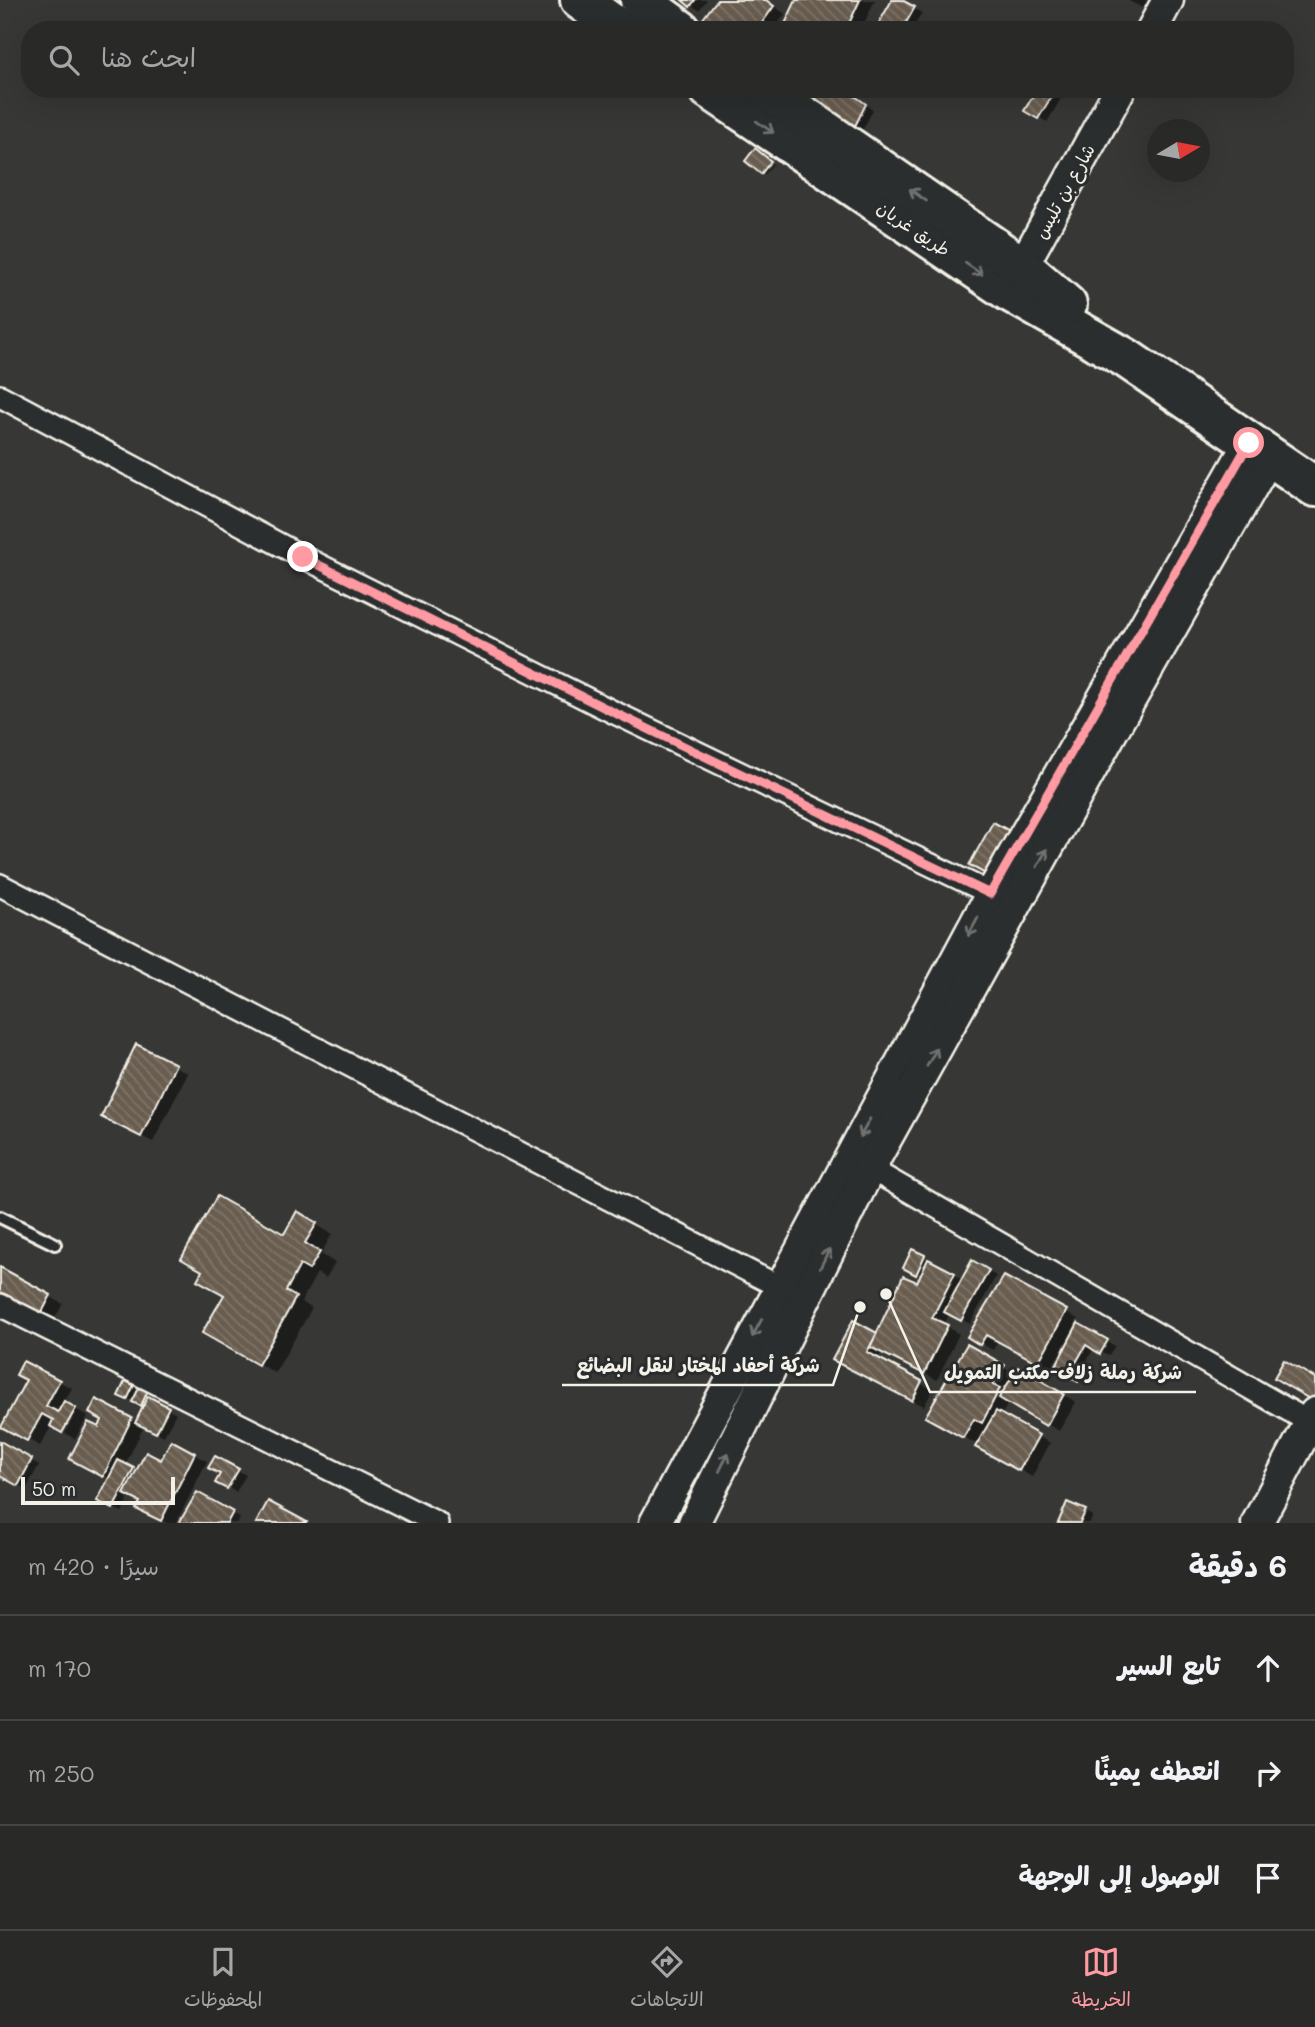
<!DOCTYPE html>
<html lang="ar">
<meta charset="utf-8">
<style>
:root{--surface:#292928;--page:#313130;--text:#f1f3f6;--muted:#a5a6a8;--line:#454545;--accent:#ff9aa2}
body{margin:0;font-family:Mali,"Playpen Sans Arabic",sans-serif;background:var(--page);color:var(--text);direction:rtl}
.compass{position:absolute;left:1147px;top:119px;width:63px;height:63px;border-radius:50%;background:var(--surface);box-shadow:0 7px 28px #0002;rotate:80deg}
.scale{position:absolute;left:21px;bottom:18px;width:154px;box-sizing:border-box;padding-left:7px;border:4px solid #f4f1e8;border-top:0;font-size:19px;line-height:24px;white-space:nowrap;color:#f4f1e8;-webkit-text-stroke:5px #2a2d2e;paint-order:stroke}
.stop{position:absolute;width:21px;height:21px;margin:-16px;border:5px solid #ff9aa2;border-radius:50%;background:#fff}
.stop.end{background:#ff9aa2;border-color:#fff;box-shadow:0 2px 7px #0008}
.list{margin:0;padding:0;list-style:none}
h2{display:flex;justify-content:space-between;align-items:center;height:91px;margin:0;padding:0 28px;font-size:30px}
h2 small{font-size:23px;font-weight:400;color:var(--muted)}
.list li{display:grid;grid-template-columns:46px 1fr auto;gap:21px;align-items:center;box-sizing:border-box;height:105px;padding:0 28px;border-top:2px solid var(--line)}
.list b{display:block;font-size:26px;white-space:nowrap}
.list em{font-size:23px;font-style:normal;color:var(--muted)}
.icon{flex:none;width:38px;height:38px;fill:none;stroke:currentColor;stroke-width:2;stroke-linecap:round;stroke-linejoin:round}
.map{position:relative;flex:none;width:1315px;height:1523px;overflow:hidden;direction:ltr}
.search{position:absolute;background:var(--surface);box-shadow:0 7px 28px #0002;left:21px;right:21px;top:21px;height:77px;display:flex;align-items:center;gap:18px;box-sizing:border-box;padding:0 24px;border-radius:28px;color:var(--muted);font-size:26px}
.sheet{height:406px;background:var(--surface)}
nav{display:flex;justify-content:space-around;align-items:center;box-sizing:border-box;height:98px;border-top:2px solid var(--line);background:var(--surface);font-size:19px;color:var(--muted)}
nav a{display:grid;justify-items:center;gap:4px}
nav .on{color:var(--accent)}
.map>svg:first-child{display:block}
.shadow{fill:#0007}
.building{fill:url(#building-back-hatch);stroke:#f4f1e8;stroke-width:2}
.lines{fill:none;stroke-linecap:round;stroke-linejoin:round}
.lane-casing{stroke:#f4f1e8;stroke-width:16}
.street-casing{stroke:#f4f1e8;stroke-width:26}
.secondary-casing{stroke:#f4f1e8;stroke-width:35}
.highway-casing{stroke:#f4f1e8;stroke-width:44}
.lane{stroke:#2a2d2e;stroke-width:10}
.street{stroke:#2a2d2e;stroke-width:21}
.secondary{stroke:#2a2d2e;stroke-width:30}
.highway{stroke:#2a2d2e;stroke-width:38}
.oneway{stroke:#71726f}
.route{stroke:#ff9aa2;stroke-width:9}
.labels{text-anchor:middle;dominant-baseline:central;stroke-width:6;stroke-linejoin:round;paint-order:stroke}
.street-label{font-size:18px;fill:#f4f1e8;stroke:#2a2d2e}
.leader{fill:none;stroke:#f4f1e8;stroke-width:2.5}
.callout-dot{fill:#f4f1e8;stroke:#2a2d2e;stroke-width:2.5}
.callout-label{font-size:19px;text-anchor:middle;font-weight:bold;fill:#f4f1e8;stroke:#2a2d2e;stroke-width:6;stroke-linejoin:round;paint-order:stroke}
</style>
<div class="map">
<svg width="1315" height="1523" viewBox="0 0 1315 1523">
<defs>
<pattern id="building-back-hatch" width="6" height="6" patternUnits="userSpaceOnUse" patternTransform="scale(1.75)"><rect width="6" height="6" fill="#695d50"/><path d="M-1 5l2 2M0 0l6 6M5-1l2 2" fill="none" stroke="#7f7569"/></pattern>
</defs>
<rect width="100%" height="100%" fill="#373735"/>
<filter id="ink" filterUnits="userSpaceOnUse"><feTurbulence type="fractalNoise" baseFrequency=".0143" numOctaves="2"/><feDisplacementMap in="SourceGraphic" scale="14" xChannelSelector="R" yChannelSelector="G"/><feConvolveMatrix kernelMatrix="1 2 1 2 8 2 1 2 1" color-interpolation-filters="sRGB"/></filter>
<g filter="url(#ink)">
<g class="shadow">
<polygon points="684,0 707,0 699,10"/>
<polygon points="719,0 766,0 785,14 774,30 718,30"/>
<polygon points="798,0 875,0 861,30 793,30"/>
<polygon points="894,0 898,0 922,13 912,30 877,30"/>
<polygon points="1127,0 1147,0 1143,8"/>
<polygon points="1039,89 1060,89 1065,92 1047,122 1027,110"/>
<polygon points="811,93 852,95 873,110 862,131"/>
<polygon points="759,152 773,164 765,174 762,173"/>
<polygon points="137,1047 188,1073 153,1142 115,1123"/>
<polygon points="298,1214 332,1234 321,1254 335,1263 326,1278 317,1273 301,1302 312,1308 275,1373 205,1333 285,1236"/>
<polygon points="913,1251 963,1280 972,1262 996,1276 970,1324 950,1313 944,1325 959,1334 937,1380 882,1352 878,1360 933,1390 924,1406 846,1367 878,1335 918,1284 922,1276 905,1267"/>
<polygon points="0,1269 63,1304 53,1321 0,1292"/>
<polygon points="1004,1279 1078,1319 1075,1324 1115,1346 1108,1356 1094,1348 1081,1371 1090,1377 1086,1385 1056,1368 1075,1332 1072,1331 1051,1369 985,1332 985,1336 997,1343 993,1350 969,1337"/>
<polygon points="968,1346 1015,1374 1018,1369 1076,1402 1059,1431 1009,1402 1001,1416 1050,1443 1032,1477 928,1416"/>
<polygon points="24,1364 72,1388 64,1403 88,1416 75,1439 65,1433 73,1418 52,1425 40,1446 3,1426 28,1380"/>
<polygon points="127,1381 138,1387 131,1401 120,1395"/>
<polygon points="142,1387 151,1392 148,1398 176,1413 164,1436 144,1426 125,1465 138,1472 162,1462 171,1443 207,1461 176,1523 167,1523 151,1515 142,1502 130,1496 122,1512 100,1501 110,1479 83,1466 104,1420 96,1402 137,1422 145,1406 135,1401"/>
<polygon points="0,1443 39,1465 26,1489 0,1474"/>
<polygon points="216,1458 246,1475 236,1492 218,1482 222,1474"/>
<polygon points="197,1494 240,1518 238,1523 181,1523"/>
<polygon points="1085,1512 1093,1516 1090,1523 1060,1523"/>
</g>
<g class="building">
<polygon points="682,0 695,0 690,7"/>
<polygon points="717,0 766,0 774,6 757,30 715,30 702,20"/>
<polygon points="796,0 860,0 846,30 791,30 784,26"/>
<polygon points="892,0 902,0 915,7 902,30 875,30"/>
<polygon points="811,89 836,89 841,93 845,89 866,104 854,128 808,93"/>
<polygon points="1037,89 1056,89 1038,119 1024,111"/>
<polygon points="755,148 771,161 761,174 745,161"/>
<polygon points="993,822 1015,834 991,877 969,865"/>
<polygon points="136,1044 176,1064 141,1137 101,1117"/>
<polygon points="217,1196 284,1234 297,1211 317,1223 305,1243 320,1252 309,1270 300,1265 286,1291 296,1297 258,1365 202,1333 224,1295 197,1280 202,1271 181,1259"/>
<polygon points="912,1249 925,1255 916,1275 903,1268"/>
<polygon points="928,1259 955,1273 932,1318 948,1325 924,1374 870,1347 903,1276 917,1282"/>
<polygon points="972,1260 989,1270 961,1321 944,1312"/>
<polygon points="0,1267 51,1295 40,1316 0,1293"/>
<polygon points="1004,1276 1067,1310 1038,1363 986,1335 980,1345 967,1337"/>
<polygon points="853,1320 877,1333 867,1352 922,1381 912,1401 832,1360"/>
<polygon points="1078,1323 1108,1340 1100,1354 1086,1345 1074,1366 1084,1371 1078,1382 1054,1369"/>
<polygon points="967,1344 1005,1365 993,1385 1000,1388 982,1423 974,1419 963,1438 925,1417"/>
<polygon points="1284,1360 1315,1378 1315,1397 1313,1401 1274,1378"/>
<polygon points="23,1361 60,1380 46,1406 58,1412 64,1401 76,1408 62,1433 50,1426 53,1420 42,1414 27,1441 1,1427 26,1380 16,1375"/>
<polygon points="1018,1367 1064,1394 1046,1426 999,1398"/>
<polygon points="126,1379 135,1383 127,1400 118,1396"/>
<polygon points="141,1384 149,1388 141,1406 132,1402"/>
<polygon points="148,1396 169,1407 156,1433 135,1423"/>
<polygon points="96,1399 132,1418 103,1477 69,1459 88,1422 99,1427 102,1420 89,1413"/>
<polygon points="996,1411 1039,1435 1019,1471 975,1447"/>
<polygon points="171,1440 195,1453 161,1521 136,1509 140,1502 124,1494 146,1452 161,1460"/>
<polygon points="0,1441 32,1459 18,1486 0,1476"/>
<polygon points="215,1456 239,1469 227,1489 215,1483 220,1474 208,1468"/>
<polygon points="118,1460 134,1468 113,1509 97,1501"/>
<polygon points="197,1492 233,1512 227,1523 179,1523"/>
<polygon points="268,1501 307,1522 306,1523 256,1523"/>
<polygon points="1067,1502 1086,1510 1080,1523 1058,1523"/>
</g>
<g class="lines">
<defs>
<polyline id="lane" points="0,1217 55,1244"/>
<g id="street">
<polyline points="0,396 303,557 611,711 1002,899"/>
<polyline points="0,885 791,1293"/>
<polyline points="857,1161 1309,1422"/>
<polyline points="0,1305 437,1523"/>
</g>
<g id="secondary">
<polyline points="1152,30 1168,0"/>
<polyline points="1012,285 1120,89"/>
<polyline points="655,1523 991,894 1249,443"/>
<polyline points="694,1523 870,1168 1112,732 1269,457"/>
<polyline points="1257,1523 1315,1413"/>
</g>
<g id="highway">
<polyline points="580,0 621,30"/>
<polyline points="640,0 681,30"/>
<polyline points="709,89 1008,291 1126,358 1315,487"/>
<polyline points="765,89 1023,267 1067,305"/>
</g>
</defs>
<use href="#lane" class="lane-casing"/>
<use href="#street" class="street-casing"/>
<use href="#secondary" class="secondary-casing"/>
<use href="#highway" class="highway-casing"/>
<use href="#lane" class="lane"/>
<use href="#street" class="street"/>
<use href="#secondary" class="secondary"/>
<use href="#highway" class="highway"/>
</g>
<defs><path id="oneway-shaft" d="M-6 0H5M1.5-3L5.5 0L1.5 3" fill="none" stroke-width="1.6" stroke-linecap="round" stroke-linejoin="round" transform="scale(1.75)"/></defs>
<g class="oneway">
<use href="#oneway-shaft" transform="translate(765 127) rotate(34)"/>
<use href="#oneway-shaft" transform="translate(918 195) rotate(-145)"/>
<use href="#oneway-shaft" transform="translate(974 269) rotate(34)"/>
<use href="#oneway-shaft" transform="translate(1042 858) rotate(-61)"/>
<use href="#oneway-shaft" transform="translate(973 927) rotate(118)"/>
<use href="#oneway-shaft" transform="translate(932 1057) rotate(-61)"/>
<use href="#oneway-shaft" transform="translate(865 1128) rotate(118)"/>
<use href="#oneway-shaft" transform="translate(825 1258) rotate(-64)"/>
<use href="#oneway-shaft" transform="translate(757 1328) rotate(118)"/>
<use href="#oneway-shaft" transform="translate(724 1462) rotate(-64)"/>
</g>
</g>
<g class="lines" filter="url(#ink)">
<polyline class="route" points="303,557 611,711 990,894 1249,443"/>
</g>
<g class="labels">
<g class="street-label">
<text transform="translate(1064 191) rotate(-61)">شارع بن تليس</text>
<text transform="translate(914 228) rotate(34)">طريق غريان</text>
</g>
</g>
<path class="leader" d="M860 1307L833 1385H562M886 1294L930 1392H1196"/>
<g class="callout-dot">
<circle cx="860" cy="1307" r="7"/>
<circle cx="886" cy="1294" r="7"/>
</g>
<g class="callout-label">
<text x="698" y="1372">شركة أحفاد المختار لنقل البضائع</text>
<text x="1063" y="1379">شركة رملة زلاف-مكتب التمويل</text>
</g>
</svg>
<svg class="compass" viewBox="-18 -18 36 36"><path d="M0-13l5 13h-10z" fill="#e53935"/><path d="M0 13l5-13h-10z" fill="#a5a6a8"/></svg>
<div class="scale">50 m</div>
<div class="stop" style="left:1249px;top:443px"></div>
<div class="stop end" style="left:303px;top:557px"></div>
<div class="search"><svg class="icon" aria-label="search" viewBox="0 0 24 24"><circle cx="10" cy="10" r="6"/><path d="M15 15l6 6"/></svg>ابحث هنا</div>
</div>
<section class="sheet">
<h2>6 دقيقة<small>سيرًا · 420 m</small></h2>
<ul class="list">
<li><svg class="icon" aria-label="ahead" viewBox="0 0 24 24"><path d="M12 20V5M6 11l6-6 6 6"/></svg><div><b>تابع السير</b></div><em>170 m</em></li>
<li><svg class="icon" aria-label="right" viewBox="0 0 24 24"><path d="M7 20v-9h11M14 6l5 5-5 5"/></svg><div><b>انعطف يمينًا</b></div><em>250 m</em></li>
<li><svg class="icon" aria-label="arrive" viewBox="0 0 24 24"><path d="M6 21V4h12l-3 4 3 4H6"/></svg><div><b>الوصول إلى الوجهة</b></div></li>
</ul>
</section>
<nav>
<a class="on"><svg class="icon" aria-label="map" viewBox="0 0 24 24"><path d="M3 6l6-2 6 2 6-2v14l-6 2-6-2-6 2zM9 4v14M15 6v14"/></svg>الخريطة</a>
<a><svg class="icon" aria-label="directions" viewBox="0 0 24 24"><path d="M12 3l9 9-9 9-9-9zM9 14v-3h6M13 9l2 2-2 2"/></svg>الاتجاهات</a>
<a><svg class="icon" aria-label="saved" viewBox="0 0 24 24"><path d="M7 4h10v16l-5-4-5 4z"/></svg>المحفوظات</a>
</nav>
